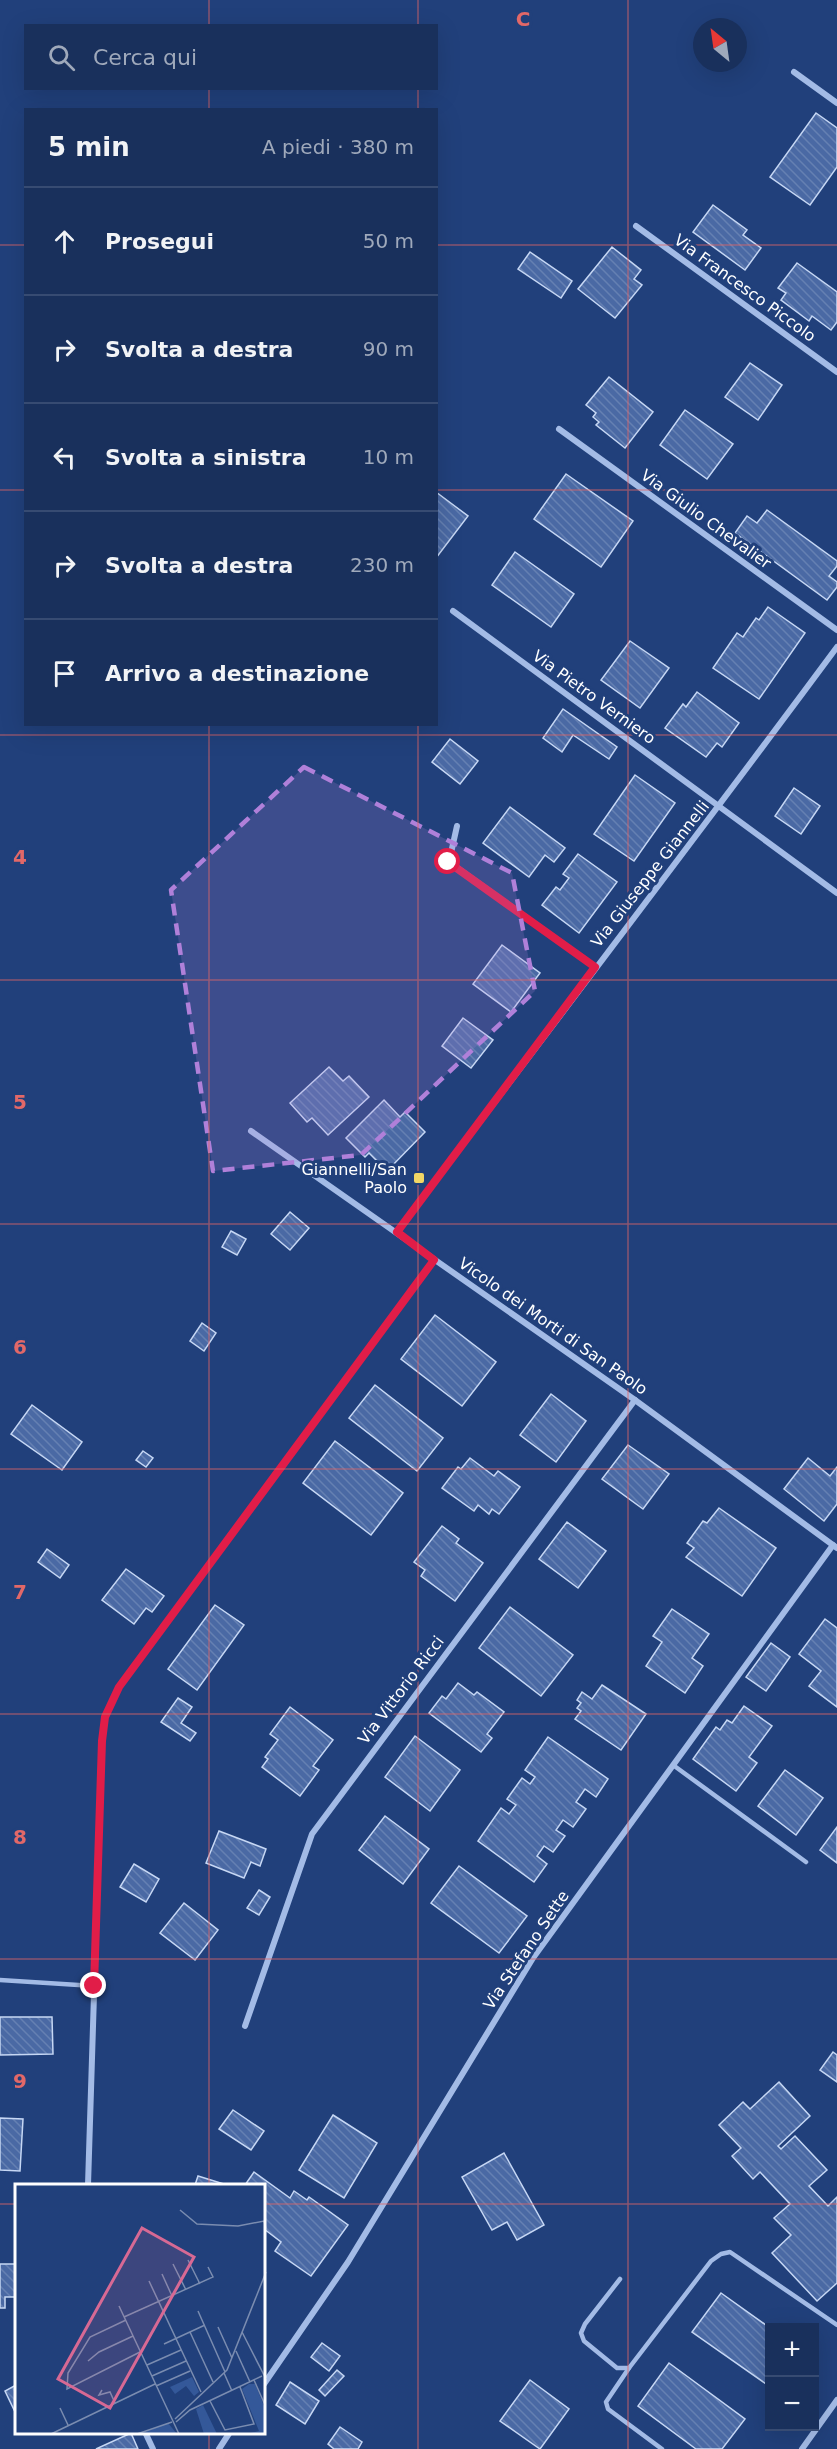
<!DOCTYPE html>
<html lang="it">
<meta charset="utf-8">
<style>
:root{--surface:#19305c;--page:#263c65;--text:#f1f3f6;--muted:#9fa9bb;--line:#374b72}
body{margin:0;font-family:"DejaVu Sans",sans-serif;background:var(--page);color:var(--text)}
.controls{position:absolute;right:18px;bottom:18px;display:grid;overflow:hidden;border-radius:0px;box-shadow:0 6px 24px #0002}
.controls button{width:54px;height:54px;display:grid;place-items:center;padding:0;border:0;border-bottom:2px solid var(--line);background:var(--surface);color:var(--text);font:30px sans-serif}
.compass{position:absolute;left:693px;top:18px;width:54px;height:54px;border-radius:50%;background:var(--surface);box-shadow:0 6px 24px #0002;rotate:331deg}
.stop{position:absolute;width:18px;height:18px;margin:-14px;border:4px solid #e11d48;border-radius:50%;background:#fff}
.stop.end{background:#e11d48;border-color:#fff;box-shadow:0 2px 6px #0008}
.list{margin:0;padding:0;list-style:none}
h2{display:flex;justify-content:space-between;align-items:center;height:78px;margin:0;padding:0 24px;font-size:26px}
h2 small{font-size:20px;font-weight:400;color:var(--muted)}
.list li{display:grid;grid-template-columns:39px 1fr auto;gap:18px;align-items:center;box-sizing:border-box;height:108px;padding:0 24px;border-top:2px solid var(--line)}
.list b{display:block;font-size:22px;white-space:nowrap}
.list em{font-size:20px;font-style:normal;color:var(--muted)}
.icon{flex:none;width:33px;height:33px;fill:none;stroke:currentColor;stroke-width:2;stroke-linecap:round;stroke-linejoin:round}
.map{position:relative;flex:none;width:837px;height:2449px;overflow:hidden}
.search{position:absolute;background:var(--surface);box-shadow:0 6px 24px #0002;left:24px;top:24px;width:414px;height:66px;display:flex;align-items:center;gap:15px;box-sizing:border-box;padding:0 21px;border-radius:0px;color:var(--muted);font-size:22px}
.panel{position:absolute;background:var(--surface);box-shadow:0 6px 24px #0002;left:24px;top:108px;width:414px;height:618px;border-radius:0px}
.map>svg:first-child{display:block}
.building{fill:url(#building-back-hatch);stroke:#c6d7f4;stroke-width:1.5}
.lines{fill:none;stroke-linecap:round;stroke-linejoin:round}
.lane{stroke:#a3bbe6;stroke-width:4.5}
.street{stroke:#a3bbe6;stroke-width:6}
.route{stroke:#e11d48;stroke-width:8}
.marked{fill:#b080d9;fill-opacity:0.2;stroke:#b080d9;stroke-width:4.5;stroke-dasharray:12 8;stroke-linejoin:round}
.grid{fill:none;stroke:#e26868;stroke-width:1.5;stroke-opacity:0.55}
.poi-dot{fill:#f2d665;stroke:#21407b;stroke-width:2}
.labels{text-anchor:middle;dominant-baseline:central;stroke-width:6;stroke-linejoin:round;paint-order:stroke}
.street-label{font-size:16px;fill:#fff;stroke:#21407b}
.poi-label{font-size:16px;fill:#fff;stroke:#21407b;text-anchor:end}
.inset-road{fill:none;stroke:#7a8cb0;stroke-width:1.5}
.view{fill:#d76994;fill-opacity:0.15;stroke:#d76994;stroke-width:3}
.inset-edge{fill:none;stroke:#fff;stroke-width:3}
.grid-label{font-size:20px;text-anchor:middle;font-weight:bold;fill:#e26868;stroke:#21407b;stroke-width:6;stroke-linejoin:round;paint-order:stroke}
</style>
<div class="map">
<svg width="837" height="2449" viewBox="0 0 837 2449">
<defs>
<pattern id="building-back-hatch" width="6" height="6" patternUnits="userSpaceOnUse" patternTransform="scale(1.5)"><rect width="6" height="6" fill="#4a69a4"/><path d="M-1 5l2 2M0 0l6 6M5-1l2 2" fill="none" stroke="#6580b2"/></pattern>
</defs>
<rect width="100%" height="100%" fill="#21407b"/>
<g class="building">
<polygon points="816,113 837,128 837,167 810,205 770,177"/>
<polygon points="713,205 747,230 743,235 761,248 745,270 693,232"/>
<polygon points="612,247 641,270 634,279 642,285 615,318 578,289"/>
<polygon points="530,252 572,281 561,298 518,269"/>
<polygon points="797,263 837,292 837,322 831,330 812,316 809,321 781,300 786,293 778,288"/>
<polygon points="750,363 782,385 758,420 725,397"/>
<polygon points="609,377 653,412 625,448 596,425 599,422 593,417 596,413 586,405"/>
<polygon points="685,410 733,444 707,479 660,445"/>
<polygon points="566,474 633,521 601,567 534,519"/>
<polygon points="436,492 468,516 436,558"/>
<polygon points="767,510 837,561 837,566 829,576 837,582 837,587 827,600 735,533 747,516 757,523"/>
<polygon points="515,552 574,594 551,627 492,585"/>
<polygon points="768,607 805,633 759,699 713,668 737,633 743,637 756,618 759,620"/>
<polygon points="630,641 669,668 640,708 601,680"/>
<polygon points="697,692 739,723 722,747 717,743 706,757 665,728 683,704 686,707"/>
<polygon points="563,709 617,747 609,759 573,735 562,752 543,738"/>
<polygon points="450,739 478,761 460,784 432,762"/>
<polygon points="635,775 675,803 634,861 594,834"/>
<polygon points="794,788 820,806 801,834 775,816"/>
<polygon points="510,807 565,848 554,862 545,855 529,877 483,843"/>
<polygon points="578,854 617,882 579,933 542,905 556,887 560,890 569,878 563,874"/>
<polygon points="502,945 540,973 511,1012 473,984"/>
<polygon points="463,1018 493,1040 471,1068 442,1046"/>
<polygon points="329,1067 343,1081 349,1076 369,1097 328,1135 312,1118 307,1122 290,1103"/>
<polygon points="384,1100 400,1117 405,1112 425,1132 387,1171 369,1153 365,1157 346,1138"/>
<polygon points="290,1212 309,1228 290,1250 271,1234"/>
<polygon points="231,1231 246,1239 237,1255 222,1247"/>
<polygon points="435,1315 496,1362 462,1406 401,1359"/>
<polygon points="202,1323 216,1333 204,1351 190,1341"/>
<polygon points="375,1385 443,1438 417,1471 349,1418"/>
<polygon points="551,1394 586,1421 556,1462 520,1435"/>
<polygon points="32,1405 82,1442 62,1470 11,1434"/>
<polygon points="335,1441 403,1493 371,1535 303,1483"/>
<polygon points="628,1445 669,1474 643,1509 602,1479"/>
<polygon points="143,1451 153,1458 146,1467 136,1460"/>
<polygon points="470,1458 494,1476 498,1471 520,1487 499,1514 492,1509 489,1514 478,1505 474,1511 442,1488 458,1467 461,1469"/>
<polygon points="808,1458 830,1476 837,1467 837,1504 824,1521 784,1489"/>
<polygon points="719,1508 776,1548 742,1596 686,1557 694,1548 687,1543 703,1521 707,1523"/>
<polygon points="567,1522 606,1551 578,1588 539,1559"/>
<polygon points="442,1526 459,1539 456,1543 483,1563 455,1601 421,1576 425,1570 414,1562"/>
<polygon points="47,1549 69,1565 60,1578 38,1562"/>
<polygon points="126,1569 164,1596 152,1612 146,1608 134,1624 102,1600"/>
<polygon points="215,1605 244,1625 197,1690 168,1669"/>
<polygon points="510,1607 573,1655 541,1696 479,1648"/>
<polygon points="672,1609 709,1634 692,1658 703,1666 685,1693 646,1666 662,1642 653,1636"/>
<polygon points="825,1619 837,1628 837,1707 809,1686 821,1671 799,1654"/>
<polygon points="771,1643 790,1657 766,1691 746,1677"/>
<polygon points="458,1683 474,1695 477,1692 504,1712 487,1734 492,1738 481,1752 429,1713 442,1696 446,1699"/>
<polygon points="602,1685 646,1714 621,1750 575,1719 581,1711 577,1708 581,1703 577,1700 582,1692 592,1699"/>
<polygon points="178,1698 192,1707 181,1723 196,1733 190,1741 161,1722"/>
<polygon points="744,1706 772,1726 749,1757 757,1763 736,1791 693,1759 716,1727 720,1730 727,1720 732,1723"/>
<polygon points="290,1707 333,1740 313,1766 319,1770 300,1796 262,1767 268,1759 265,1757 278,1740 270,1734"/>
<polygon points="415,1736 460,1770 430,1811 385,1777"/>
<polygon points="548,1737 608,1779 596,1797 585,1789 576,1802 586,1809 573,1827 563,1820 556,1830 565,1836 553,1852 544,1846 537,1856 547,1864 534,1882 478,1841 501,1808 509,1814 516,1805 507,1799 522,1778 530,1784 535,1777 525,1770"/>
<polygon points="785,1770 823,1798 796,1835 758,1806"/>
<polygon points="385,1816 429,1849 403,1884 359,1850"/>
<polygon points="837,1827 837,1863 820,1850"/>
<polygon points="219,1831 266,1849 260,1866 251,1862 244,1878 206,1863"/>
<polygon points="134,1864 159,1879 146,1902 120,1887"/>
<polygon points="459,1866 527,1916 499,1953 431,1903"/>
<polygon points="259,1890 270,1897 259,1915 247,1908"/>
<polygon points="184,1903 218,1930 195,1960 160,1933"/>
<polygon points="0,2017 52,2017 53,2054 0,2055"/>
<polygon points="833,2052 837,2055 837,2082 820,2070"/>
<polygon points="779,2082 810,2116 778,2146 781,2149 795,2136 827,2170 809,2186 828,2206 837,2197 837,2283 817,2301 772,2253 791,2235 774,2218 790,2204 760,2172 753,2179 732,2156 741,2148 719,2125 743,2102 750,2109"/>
<polygon points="233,2110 264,2131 251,2150 219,2129"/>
<polygon points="333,2115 377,2143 344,2198 299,2170"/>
<polygon points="0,2118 23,2119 20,2171 0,2170"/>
<polygon points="504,2153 544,2225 517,2240 507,2222 492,2230 462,2177"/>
<polygon points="254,2172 290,2198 294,2191 307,2200 309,2197 348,2225 311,2276 275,2251 281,2242 264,2229 264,2185 245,2185"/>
<polygon points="198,2176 227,2185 195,2185"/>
<polygon points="0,2264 16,2264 16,2297 5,2297 5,2308 0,2308"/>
<polygon points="721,2293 770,2328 769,2386 692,2332"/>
<polygon points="322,2343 340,2356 329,2371 311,2357"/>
<polygon points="669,2363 745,2419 722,2449 696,2449 638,2406"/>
<polygon points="337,2370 344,2376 325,2396 319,2390"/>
<polygon points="530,2380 569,2409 540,2449 500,2421"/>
<polygon points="290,2382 319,2401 305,2424 276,2405"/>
<polygon points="16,2385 16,2414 5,2391"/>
<polygon points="340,2427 362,2442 358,2449 334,2449 328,2444"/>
<polygon points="131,2433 138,2449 96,2449"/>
</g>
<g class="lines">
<g class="lane">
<polyline points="673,1765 806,1862"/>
<polyline points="0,1980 94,1986"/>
<polyline points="620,2279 585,2324 581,2333 584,2341 617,2368 629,2368 711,2261 721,2254 730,2252 837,2325"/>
<polyline points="629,2368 606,2402 608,2409 662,2449"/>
</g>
<g class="street">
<polyline points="794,72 837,103"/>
<polyline points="636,226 837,372"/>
<polyline points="559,429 837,630"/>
<polyline points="453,611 837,893"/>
<polyline points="457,826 449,862 595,967"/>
<polyline points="251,1131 635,1400 837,1548"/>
<path d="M397,1232c146,-195 295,-389 440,-585"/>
<polyline points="245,2026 312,1834 635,1400"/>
<polyline points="88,2185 102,1741 105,1717 119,1687 434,1260"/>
<polyline points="264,2384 348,2262 533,1958 833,1545"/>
<polyline points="145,2432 153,2449"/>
<polyline points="219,2449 230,2432"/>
<polyline points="802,2449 837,2400"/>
</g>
</g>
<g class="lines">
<polyline class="route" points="94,1986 102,1741 105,1717 119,1687 434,1260 397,1232 595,967 448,862"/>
</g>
<path class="marked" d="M304,767l208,106 23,118 -174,164 -148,16 -42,-281z"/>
<path class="grid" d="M209,0v26M418,0v26M628,0v2449M209,88v22M418,88v22M0,245h26M436,245h401M0,490h26M436,490h401M209,724v1461M418,724v1725M0,735h837M0,980h837M0,1224h837M0,1469h837M0,1714h837M0,1959h837M0,2204h16M264,2204h573M209,2432v17"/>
<rect class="poi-dot" x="413" y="1172" width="12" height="12" rx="3"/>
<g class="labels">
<g class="street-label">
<text transform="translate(745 288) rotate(36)">Via Francesco Piccolo</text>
<text transform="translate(706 519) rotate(36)">Via Giulio Chevalier</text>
<text transform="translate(594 697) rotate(36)">Via Pietro Verniero</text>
<text transform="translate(650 874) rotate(-52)">Via Giuseppe Giannelli</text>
<text transform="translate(553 1326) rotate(35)">Vicolo dei Morti di San Paolo</text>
<text transform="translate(401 1690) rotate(-53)">Via Vittorio Ricci</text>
<text transform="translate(526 1950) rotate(-56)">Via Stefano Sette</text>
</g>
<g class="poi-label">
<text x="407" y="1169">Giannelli/San<tspan x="407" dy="18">Paolo</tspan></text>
</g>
</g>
<g transform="translate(15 2184)">
<rect width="250" height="250" fill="#21407b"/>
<path d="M234,200h6l10,24v26h-19l13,-3 -17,-42zM188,221l14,29h-13l-8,-25zM153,239l9,11h-37z" fill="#345899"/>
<path d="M177,193l7,15 -5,4 -8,-10 -11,8 -5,-7z" fill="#345899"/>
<path class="inset-road" d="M165,26l17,14 41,2 26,-5 2,7M173,76l12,24M158,80l13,26M147,90l10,22M134,97l52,111M104,122l60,128M183,127l27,61M109,133l89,-40 -5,-10M111,136l-36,17 -22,36 -1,16 73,-37M203,143l14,31M175,148l23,50M227,148l24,47M149,160l41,-19M221,167l14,31M73,177l11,-9 34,-16M132,181l34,-15M209,189l8,18M137,192l34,-15M239,196l11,25M141,202l34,-15M87,206l-3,5 11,-3 5,11M195,217l15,29 29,-6 -14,-37M45,224l8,17M160,235l52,-49 39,-98M161,238l14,-12 72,-34M36,250l104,-50M122,250l35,-12"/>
<path class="view" d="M127,44l52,29 -84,151 -52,-29z"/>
<rect width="250" height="250" class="inset-edge"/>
</g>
<g class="grid-label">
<text x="523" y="26">C</text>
<text x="20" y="864">4</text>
<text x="20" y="1109">5</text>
<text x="20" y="1354">6</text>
<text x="20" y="1599">7</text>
<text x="20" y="1844">8</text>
<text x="20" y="2088">9</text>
</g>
</svg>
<div class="controls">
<button>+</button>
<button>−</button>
</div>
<svg class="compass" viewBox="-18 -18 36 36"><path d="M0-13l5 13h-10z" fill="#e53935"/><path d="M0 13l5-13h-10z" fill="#9fa9bb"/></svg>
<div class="stop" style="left:448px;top:862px"></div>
<div class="stop end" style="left:94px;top:1986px"></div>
<div class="search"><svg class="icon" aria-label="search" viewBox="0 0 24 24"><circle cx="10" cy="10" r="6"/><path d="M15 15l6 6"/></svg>Cerca qui</div>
<section class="panel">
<h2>5 min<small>A piedi · 380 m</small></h2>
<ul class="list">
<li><svg class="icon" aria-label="ahead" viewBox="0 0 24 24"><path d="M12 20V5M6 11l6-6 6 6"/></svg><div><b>Prosegui</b></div><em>50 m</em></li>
<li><svg class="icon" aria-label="right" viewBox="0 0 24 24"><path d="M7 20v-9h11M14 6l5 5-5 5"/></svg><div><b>Svolta a destra</b></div><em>90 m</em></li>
<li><svg class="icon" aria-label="left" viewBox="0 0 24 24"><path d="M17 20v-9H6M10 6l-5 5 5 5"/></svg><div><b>Svolta a sinistra</b></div><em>10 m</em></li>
<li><svg class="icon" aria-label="right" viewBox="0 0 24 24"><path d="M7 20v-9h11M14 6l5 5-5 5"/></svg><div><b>Svolta a destra</b></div><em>230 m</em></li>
<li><svg class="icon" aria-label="arrive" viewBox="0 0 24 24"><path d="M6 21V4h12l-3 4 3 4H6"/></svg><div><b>Arrivo a destinazione</b></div></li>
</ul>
</section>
</div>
